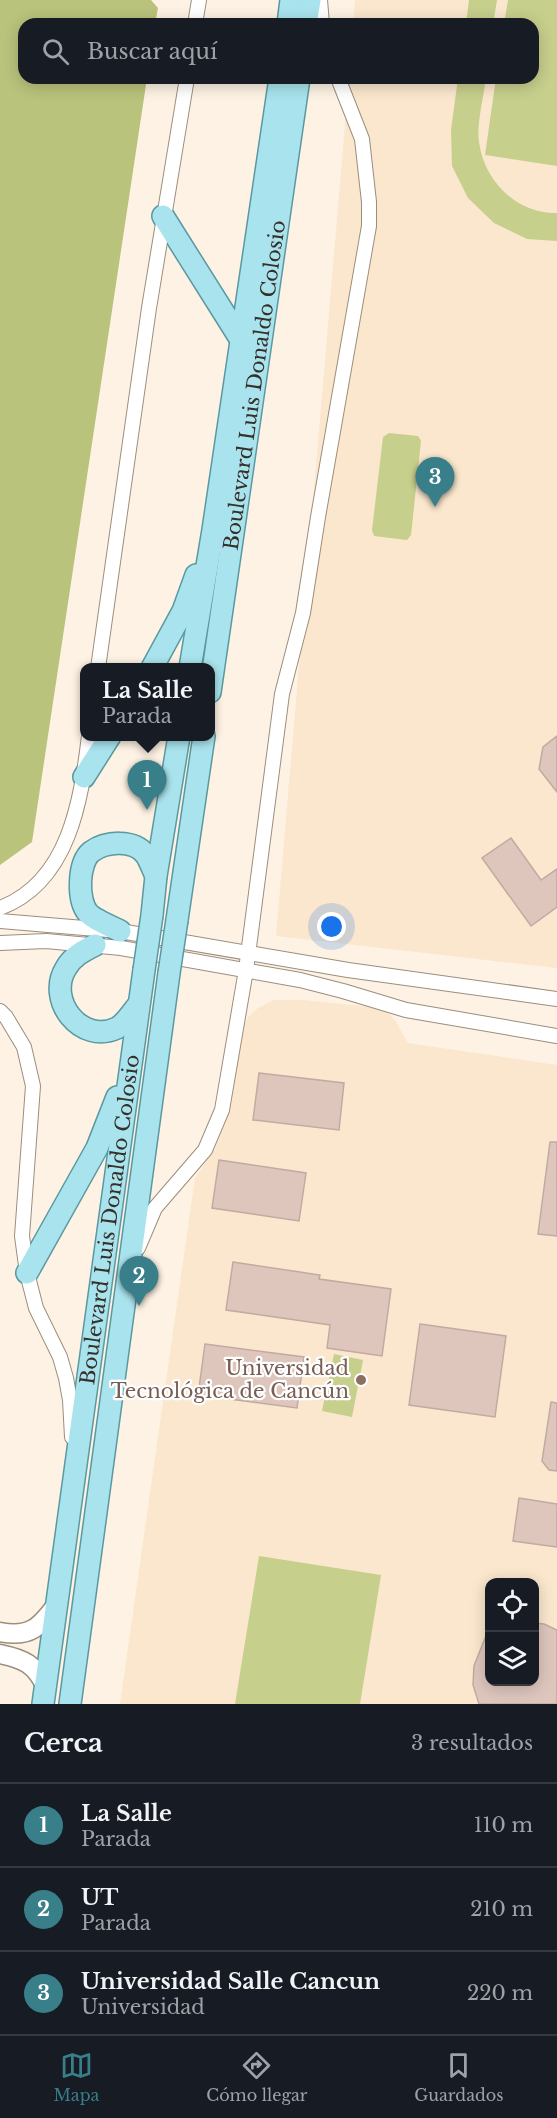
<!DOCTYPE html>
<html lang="es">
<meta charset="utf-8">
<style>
:root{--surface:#171b24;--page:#20242c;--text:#f1f3f6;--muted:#9ea1a6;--line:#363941;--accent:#387f8a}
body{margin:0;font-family:"Libre Baskerville",serif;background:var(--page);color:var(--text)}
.controls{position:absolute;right:18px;bottom:18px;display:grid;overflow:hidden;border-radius:12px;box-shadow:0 3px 15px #0003}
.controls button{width:54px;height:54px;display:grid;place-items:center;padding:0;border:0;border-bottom:2px solid var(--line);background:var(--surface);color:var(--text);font:30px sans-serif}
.you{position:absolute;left:332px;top:927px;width:21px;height:21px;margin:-15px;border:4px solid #fff;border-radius:50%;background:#1a73e8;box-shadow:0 0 0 9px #1a73e833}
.badge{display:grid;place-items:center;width:39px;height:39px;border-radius:50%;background:var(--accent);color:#fff;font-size:20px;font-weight:700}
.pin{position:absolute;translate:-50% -50px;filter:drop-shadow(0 2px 3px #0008)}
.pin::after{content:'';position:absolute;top:32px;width:21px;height:18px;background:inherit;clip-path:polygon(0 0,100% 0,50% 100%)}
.popup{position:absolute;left:80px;top:663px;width:135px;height:78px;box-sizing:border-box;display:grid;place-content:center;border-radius:12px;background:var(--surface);filter:drop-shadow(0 2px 4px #0005);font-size:20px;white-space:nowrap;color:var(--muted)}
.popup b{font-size:22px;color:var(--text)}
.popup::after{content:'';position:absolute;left:50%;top:100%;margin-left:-12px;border:12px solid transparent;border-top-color:var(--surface)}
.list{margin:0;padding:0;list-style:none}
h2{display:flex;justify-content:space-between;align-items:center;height:78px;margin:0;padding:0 24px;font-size:26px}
h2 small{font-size:20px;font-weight:400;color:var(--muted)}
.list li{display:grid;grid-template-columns:39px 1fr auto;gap:18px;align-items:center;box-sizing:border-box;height:84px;padding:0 24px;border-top:2px solid var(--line)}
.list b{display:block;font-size:22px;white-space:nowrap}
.list p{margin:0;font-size:20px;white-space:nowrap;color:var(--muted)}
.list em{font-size:20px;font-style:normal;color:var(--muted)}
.icon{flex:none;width:33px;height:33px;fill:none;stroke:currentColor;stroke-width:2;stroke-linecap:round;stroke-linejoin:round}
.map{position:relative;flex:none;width:557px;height:1704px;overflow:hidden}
.search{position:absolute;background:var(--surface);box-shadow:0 3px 15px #0003;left:18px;right:18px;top:18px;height:66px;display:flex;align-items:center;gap:15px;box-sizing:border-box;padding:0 21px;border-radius:18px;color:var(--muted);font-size:22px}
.sheet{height:330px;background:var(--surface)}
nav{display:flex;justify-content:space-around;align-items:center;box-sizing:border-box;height:84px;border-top:2px solid var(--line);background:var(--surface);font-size:16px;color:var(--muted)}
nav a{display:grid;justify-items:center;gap:3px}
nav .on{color:var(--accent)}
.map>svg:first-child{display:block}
.built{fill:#fae7cd;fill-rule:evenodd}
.green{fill:#c7cf8c}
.forest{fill:#bac37c}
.building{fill:#dec6bd;stroke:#c2aaa2;stroke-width:1.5}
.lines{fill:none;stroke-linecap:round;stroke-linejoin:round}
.street-casing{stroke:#9b8e7c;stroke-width:16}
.secondary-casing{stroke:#9b8e7c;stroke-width:21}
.primary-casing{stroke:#5b99a1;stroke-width:24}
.street{stroke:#fff;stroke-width:14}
.secondary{stroke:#fff;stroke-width:18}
.primary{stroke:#a9e3ed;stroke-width:21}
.primary-bridge-casing{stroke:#5b99a1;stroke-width:24;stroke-linecap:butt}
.primary-bridge{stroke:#a9e3ed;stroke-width:21}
.education-dot{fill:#8d6e63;stroke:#fff;stroke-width:2}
.labels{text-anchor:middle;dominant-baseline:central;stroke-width:4.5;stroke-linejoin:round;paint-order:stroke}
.street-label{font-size:20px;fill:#353029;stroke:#fff}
.education-label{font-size:20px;fill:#785e54;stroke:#fff;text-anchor:end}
</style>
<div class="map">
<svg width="557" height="1704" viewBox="0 0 557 1704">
<rect width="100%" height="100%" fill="#fdf2e3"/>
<g class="built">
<polygon points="355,0 557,0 557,968 276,936 349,78 533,78 533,24 353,24"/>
<path d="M274,1000h28l80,8 13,12 13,23 149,22v639h-437l75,-526 20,-29 13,-32 14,-87 7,-14 9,-8zM490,1582h44v100h-44z"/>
</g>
<g class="green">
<polygon points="469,0 497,0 493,24 466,24"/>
<polygon points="508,0 557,0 557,166 485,155 496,78 533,78 533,24 504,24"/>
<path d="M458,78h28c-2,17 -10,49 -7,64 5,39 38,72 78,71v28l-30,-2 -33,-16 -26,-25 -16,-32 -1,-36z"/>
<polygon points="389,433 418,436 421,441 411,535 407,540 374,536 372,530 383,437"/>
<polygon points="334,1354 363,1360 352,1417 322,1411"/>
<polygon points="259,1556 381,1575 360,1704 235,1704"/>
</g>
<polygon class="forest" points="0,0 151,0 158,8 155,24 24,24 24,78 147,78 32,842 0,865"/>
<g class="building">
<polygon points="557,736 557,792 539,769 543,747"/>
<polygon points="511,838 541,880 557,869 557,907 531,926 482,858"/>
<polygon points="259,1073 344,1083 339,1130 253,1120"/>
<polygon points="550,1142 557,1142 557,1236 538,1234"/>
<polygon points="219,1160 306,1173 299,1221 212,1208"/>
<polygon points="233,1262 320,1275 319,1279 391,1289 382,1356 327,1348 330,1325 226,1310"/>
<polygon points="420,1324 506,1336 495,1417 409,1405"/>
<polygon points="205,1344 304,1357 297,1408 198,1395"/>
<polygon points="551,1402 557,1403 557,1471 549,1470 542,1461"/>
<polygon points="519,1498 557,1504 557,1547 513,1541"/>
<polygon points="534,1623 544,1624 557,1630 557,1704 479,1704 473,1685 474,1666 489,1628 489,1682 534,1682"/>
</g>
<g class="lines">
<defs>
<g id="street">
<polyline points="320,0 322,24"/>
<polyline points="195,24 199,0"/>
<polyline points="98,668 149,308 187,78"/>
<path d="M0,908c69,-26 81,-107 89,-172"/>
<polyline points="0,921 120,931 348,970 557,999"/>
<polyline points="0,943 46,941 121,948 300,980 343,991 406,1010 557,1036"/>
<polyline points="0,1011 6,1017 24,1047 33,1086 22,1236 27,1273 36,1308 60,1357 66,1378 70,1400 72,1437"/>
<polyline points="138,1248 155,1208 205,1150 222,1110 246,970 282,694 303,613 318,517 369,226 369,202 362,139 338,78"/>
</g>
<g id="secondary">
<path d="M0,1632c30,6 40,-5 57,-28"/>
<path d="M0,1654c24,5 35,10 46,33"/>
</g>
<g id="primary">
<polyline points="288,24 291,0"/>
<polyline points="306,24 310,0"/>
<polyline points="163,216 241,340"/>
<polyline points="152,668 183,611 196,575"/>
<polyline points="190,668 213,530 280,78"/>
<path id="s1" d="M210,692l89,-614"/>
<polyline points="84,777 110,736"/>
<polyline points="152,915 156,876 179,736"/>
<polyline points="177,920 204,736"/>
<path d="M120,931c-8,-4 -27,-12 -32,-18 -11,-13 -10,-50 3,-61 15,-11 43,-13 55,3 4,6 7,15 10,21"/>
<path d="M95,945c-12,6 -22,11 -29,23 -20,32 15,77 51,60 8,-4 16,-17 22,-24"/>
<polyline points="27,1273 97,1148 117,1097"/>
<path id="s2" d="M43,1704l101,-734"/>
<polyline points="70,1704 169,973"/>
</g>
</defs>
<use href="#street" class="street-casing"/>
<use href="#secondary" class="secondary-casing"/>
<use href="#primary" class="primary-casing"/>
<use href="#street" class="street"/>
<use href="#secondary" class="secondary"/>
<use href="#primary" class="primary"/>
<defs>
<g id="primary-bridge">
<polyline points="144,970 152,915"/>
<polyline points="169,973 177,920"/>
</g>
</defs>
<use href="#primary-bridge" class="primary-bridge-casing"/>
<use href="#primary-bridge" class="primary-bridge"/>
</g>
<circle class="education-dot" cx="361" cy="1380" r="6"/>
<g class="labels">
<g class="street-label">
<text stroke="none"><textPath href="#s1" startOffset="310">Boulevard Luis Donaldo Colosio</textPath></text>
<text stroke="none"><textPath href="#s2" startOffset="489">Boulevard Luis Donaldo Colosio</textPath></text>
</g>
<g class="education-label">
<text x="349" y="1368">Universidad<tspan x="349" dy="23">Tecnológica de Cancún</tspan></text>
</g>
</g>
</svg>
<div class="controls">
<button><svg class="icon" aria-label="locate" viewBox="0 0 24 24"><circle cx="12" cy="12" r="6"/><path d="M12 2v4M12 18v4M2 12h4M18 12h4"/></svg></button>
<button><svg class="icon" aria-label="layers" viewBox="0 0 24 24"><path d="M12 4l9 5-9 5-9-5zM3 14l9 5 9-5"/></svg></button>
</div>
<div class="you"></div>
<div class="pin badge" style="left:147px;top:810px">1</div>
<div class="popup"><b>La Salle</b>Parada</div>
<div class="pin badge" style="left:139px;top:1306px">2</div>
<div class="pin badge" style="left:435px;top:507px">3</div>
<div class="search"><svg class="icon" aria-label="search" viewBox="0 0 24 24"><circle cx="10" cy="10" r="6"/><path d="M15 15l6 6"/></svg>Buscar aquí</div>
</div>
<section class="sheet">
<h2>Cerca<small>3 resultados</small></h2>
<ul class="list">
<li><span class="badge">1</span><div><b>La Salle</b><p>Parada</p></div><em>110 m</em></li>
<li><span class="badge">2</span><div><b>UT</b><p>Parada</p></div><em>210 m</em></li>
<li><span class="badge">3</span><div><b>Universidad Salle Cancun</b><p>Universidad</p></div><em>220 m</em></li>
</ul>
</section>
<nav>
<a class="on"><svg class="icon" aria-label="map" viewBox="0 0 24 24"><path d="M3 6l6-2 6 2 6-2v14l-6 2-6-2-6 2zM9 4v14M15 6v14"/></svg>Mapa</a>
<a><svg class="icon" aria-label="directions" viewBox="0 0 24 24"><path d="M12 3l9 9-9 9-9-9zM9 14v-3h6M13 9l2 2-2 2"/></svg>Cómo llegar</a>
<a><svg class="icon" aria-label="saved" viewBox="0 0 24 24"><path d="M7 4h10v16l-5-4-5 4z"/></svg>Guardados</a>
</nav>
